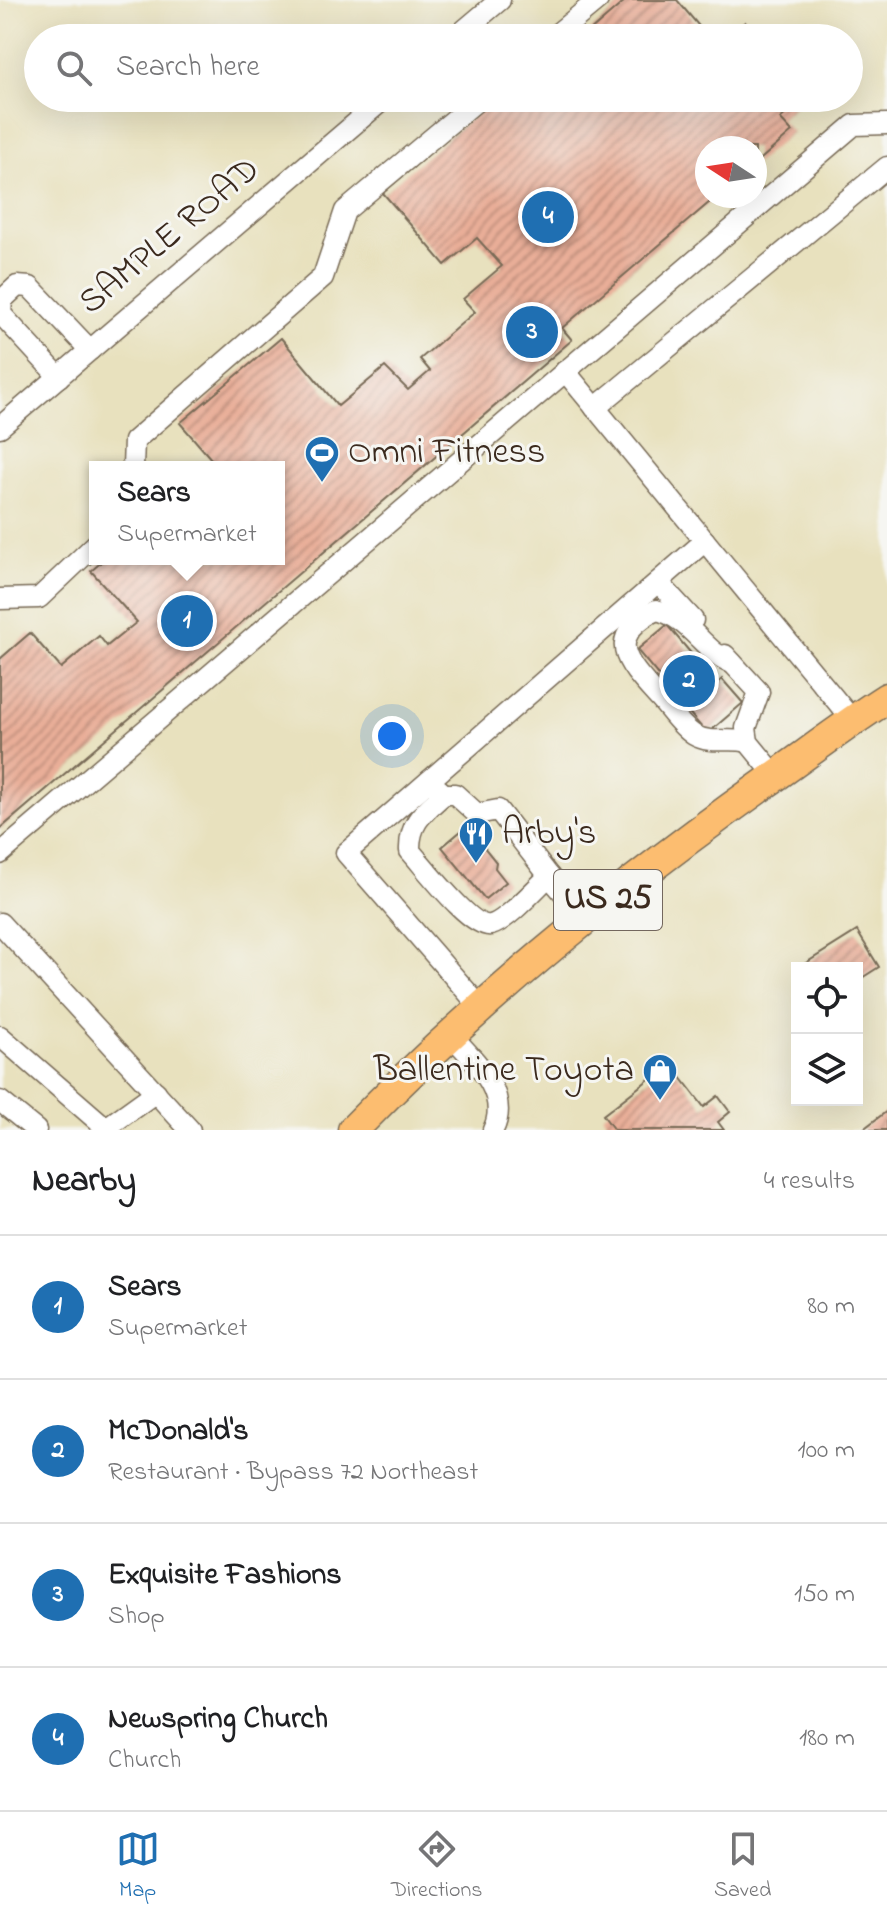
<!DOCTYPE html>
<meta charset="utf-8">
<style>
:root{--surface:#fff;--page:#f2f2f2;--text:#202124;--muted:#757577;--line:#e0e0e0;--accent:#1f6fb2}
body{margin:0;font-family:"Indie Flower",sans-serif;background:var(--page);color:var(--text)}
.controls{position:absolute;right:24px;bottom:24px;display:grid;overflow:hidden;border-radius:0px;box-shadow:0 8px 32px #0002}
.controls button{width:72px;height:72px;display:grid;place-items:center;padding:0;border:0;border-bottom:2px solid var(--line);background:var(--surface);color:var(--text);font:40px sans-serif}
.compass{position:absolute;left:695px;top:136px;width:72px;height:72px;border-radius:50%;background:var(--surface);box-shadow:0 8px 32px #0002;rotate:282deg}
.you{position:absolute;left:392px;top:736px;width:28px;height:28px;margin:-20px;border:6px solid #fff;border-radius:50%;background:#1a73e8;box-shadow:0 0 0 12px #1a73e833}
.badge{display:grid;place-items:center;width:52px;height:52px;border-radius:50%;background:var(--accent);color:#fff;font-size:26px;font-weight:700}
.pin{position:absolute;translate:-50% -50%;border:4px solid #fff;box-shadow:0 2px 8px #0006}
.popup{position:absolute;left:89px;top:461px;width:196px;height:104px;box-sizing:border-box;display:grid;place-content:center;border-radius:0px;background:var(--surface);filter:drop-shadow(0 2px 6px #0005);font-size:26px;white-space:nowrap;color:var(--muted)}
.popup b{font-size:30px;color:var(--text)}
.popup::after{content:'';position:absolute;left:50%;top:100%;margin-left:-16px;border:16px solid transparent;border-top-color:var(--surface)}
.list{margin:0;padding:0;list-style:none}
h2{display:flex;justify-content:space-between;align-items:center;height:104px;margin:0;padding:0 32px;font-size:34px}
h2 small{font-size:26px;font-weight:400;color:var(--muted)}
.list li{display:grid;grid-template-columns:52px 1fr auto;gap:24px;align-items:center;box-sizing:border-box;height:144px;padding:0 32px;border-top:2px solid var(--line)}
.list b{display:block;font-size:30px;white-space:nowrap}
.list p{margin:0;font-size:26px;white-space:nowrap;color:var(--muted)}
.list em{font-size:26px;font-style:normal;color:var(--muted)}
.icon{flex:none;width:44px;height:44px;fill:none;stroke:currentColor;stroke-width:2;stroke-linecap:round;stroke-linejoin:round}
.map{position:relative;flex:none;width:887px;height:1130px;overflow:hidden}
.search{position:absolute;background:var(--surface);box-shadow:0 8px 32px #0002;left:24px;right:24px;top:24px;height:88px;display:flex;align-items:center;gap:20px;box-sizing:border-box;padding:0 28px;border-radius:44px;color:var(--muted);font-size:30px}
.sheet{height:680px;background:var(--surface)}
nav{display:flex;justify-content:space-around;align-items:center;box-sizing:border-box;height:112px;border-top:2px solid var(--line);background:var(--surface);font-size:22px;color:var(--muted)}
nav a{display:grid;justify-items:center;gap:4px}
nav .on{color:var(--accent)}
.map>svg:first-child{display:block}
.building{fill:url(#building-hatch)}
.lines{fill:none;stroke-linecap:round;stroke-linejoin:round}
.minor-casing{stroke:#786a56;stroke-width:23}
.highway-casing{stroke:#786a56;stroke-width:33}
.minor{stroke:#fff;stroke-width:20}
.highway{stroke:#fcbd6f;stroke-width:30}
.labels{text-anchor:middle;dominant-baseline:central;stroke-width:6;stroke-linejoin:round;paint-order:stroke}
.shield{fill:#f6f6f2;stroke:#73675e;stroke-width:2}
.shield-label{font-size:34px;font-weight:bold;fill:#3b2a1e}
.street-label{font-size:36px;fill:#3b2a1e;stroke:#f6f6f2}
.poi-label{font-size:36px;fill:#3b2a1e;stroke:#f6f6f2;text-anchor:start}
</style>
<div class="map">
<svg width="887" height="1130" viewBox="0 0 887 1130">
<defs>
<pattern id="building-hatch" width="6" height="6" patternUnits="userSpaceOnUse" patternTransform="scale(2)"><rect width="6" height="6" fill="#e9ae98"/><path d="M-1 1l2-2M0 6l6-6M5 7l2-2" fill="none" stroke="#be8e7b"/></pattern>
</defs>
<rect width="100%" height="100%" fill="#f6f6f2"/>
<filter id="ink" filterUnits="userSpaceOnUse"><feTurbulence type="fractalNoise" baseFrequency=".0125" numOctaves="2"/><feDisplacementMap in="SourceGraphic" scale="16" xChannelSelector="R" yChannelSelector="G"/><feConvolveMatrix kernelMatrix="1 2 1 2 8 2 1 2 1" color-interpolation-filters="sRGB"/></filter>
<filter id="wash" filterUnits="userSpaceOnUse"><feTurbulence type="fractalNoise" baseFrequency=".006" numOctaves="4" result="noise"/><feDisplacementMap in="SourceGraphic" scale="32" xChannelSelector="R" yChannelSelector="G"/><feGaussianBlur stdDeviation="1.8" result="paint"/><feColorMatrix in="noise" values="0 0 0 0 0 0 0 0 0 0 0 0 0 0 0 0 0 1.4 0 .05"/><feComposite in="paint" operator="in"/></filter>
<g filter="url(#wash)">
<rect width="100%" height="100%" fill="#e8e1be"/>
<g id="blocks">
<g class="building">
<polygon points="626,0 677,0 709,38 582,38"/>
<polygon points="745,22 759,38 726,38"/>
<polygon points="495,98 804,98 780,119 792,132 755,164 755,148 707,148 707,196 717,196 562,328 572,340 0,829 0,659 30,633 61,668 99,636 107,646 137,622 91,571 105,559 279,559 279,467 218,467 180,423 281,338 338,406 385,367 408,390 430,371 420,359 475,312 463,299 502,266 477,238 445,265 383,193"/>
<polygon points="667,625 717,684 722,679 743,703 707,734 637,650"/>
<polygon points="467,826 496,862 495,868 506,882 485,899 442,847"/>
<polygon points="857,931 879,967 857,981 857,968 798,968"/>
<polygon points="670,1063 704,1107 718,1096 730,1112 718,1122 724,1130 614,1130 603,1115"/>
<polygon points="887,1111 887,1130 862,1130"/>
</g>
</g>
</g>
<g filter="url(#ink)">
<use href="#blocks" fill-opacity="0" stroke="#786a56" stroke-width="2"/>
<g class="lines">
<defs>
<g id="minor">
<polyline points="455,38 500,0"/>
<polyline points="552,38 598,0"/>
<polyline points="565,371 853,721"/>
<polyline points="59,377 1,314 2,300 17,286 30,287 90,350"/>
<polyline points="595,408 887,167"/>
<polyline points="0,427 385,98"/>
<polyline points="133,467 134,441 323,277 345,211 480,98"/>
<polyline points="658,582 693,620"/>
<polyline points="0,599 39,598 95,545"/>
<polyline points="725,655 759,692 746,728 748,742 776,776"/>
<path d="M732,663c-30,-12 -42,-46 -76,-53 -55,29 -27,55 4,89 10,11 21,28 34,36 17,10 36,2 54,7"/>
<path d="M429,781l15,13c-20,18 -35,28 -34,57 14,15 61,78 81,74 16,-4 45,-37 58,-49l37,43"/>
<polyline points="444,794 455,794 477,814 498,810 549,876"/>
<polyline points="0,854 854,125 887,124"/>
<polyline points="0,923 190,1130"/>
<polyline points="482,1009 346,853 705,541"/>
<polyline points="0,1036 106,1128 156,1092"/>
<path d="M452,1036c23,25 59,58 41,94"/>
<polyline points="0,1101 36,1130"/>
</g>
<path id="highway" d="M353,1130c125,-129 267,-244 414,-348 40,-28 79,-58 120,-84"/>
</defs>
<use href="#minor" class="minor-casing"/>
<use href="#highway" class="highway-casing"/>
<use href="#minor" class="minor"/>
<use href="#highway" class="highway"/>
</g>
</g>
<defs>
<symbol id="stadium-pin" viewBox="-11 -11 22 30"><path d="M0 17L-7.5 6A9.5 9.5 0 1 1 7.5 6Z" fill="#1f6fb2" stroke="#f6f6f2"/><path d="M0-5a6.5 5 0 1 0 0 10a6.5 5 0 1 0 0-10ZM-3.5-1.8h7v3.6h-7Z" fill="#fff"/></symbol>
<symbol id="restaurant-pin" viewBox="-11 -11 22 30"><path d="M0 17L-7.5 6A9.5 9.5 0 1 1 7.5 6Z" fill="#1f6fb2" stroke="#f6f6f2"/><path d="M-5-6h1v4h1v-4h1v4h1v-4h1v5L-1.5 .5V6h-2V.5L-5-1ZM5-6V6H3V1.5H1.5Q1.5-4 5-6Z" fill="#fff"/></symbol>
<symbol id="shop-pin" viewBox="-11 -11 22 30"><path d="M0 17L-7.5 6A9.5 9.5 0 1 1 7.5 6Z" fill="#1f6fb2" stroke="#f6f6f2"/><path d="M-5-2.5h2.3a2.7 3.5 0 0 1 5.4 0H5L5.5 6h-11ZM-1.5-2.5h3a1.5 2.3 0 0 0-3 0Z" fill="#fff"/></symbol>
</defs>
<g fill-rule="evenodd">
<use href="#stadium-pin" x="302" y="433" width="40" height="54"/>
<use href="#restaurant-pin" x="456" y="814" width="40" height="54"/>
<use href="#shop-pin" x="640" y="1051" width="40" height="54"/>
</g>
<g class="labels">
<rect class="shield" x="554" y="870" width="108" height="60" rx="6"/>
<g class="shield-label">
<text x="608" y="900">US 25</text>
</g>
<g class="street-label">
<text transform="translate(170 237) rotate(-40)">SAMPLE ROAD</text>
</g>
<g class="poi-label">
<text x="348" y="453">Omni Fitness</text>
<text x="502" y="834">Arby's</text>
<text x="634" y="1071" text-anchor="end">Ballentine Toyota</text>
</g>
</g>
</svg>
<div class="controls">
<button><svg class="icon" aria-label="locate" viewBox="0 0 24 24"><circle cx="12" cy="12" r="6"/><path d="M12 2v4M12 18v4M2 12h4M18 12h4"/></svg></button>
<button><svg class="icon" aria-label="layers" viewBox="0 0 24 24"><path d="M12 4l9 5-9 5-9-5zM3 14l9 5 9-5"/></svg></button>
</div>
<svg class="compass" viewBox="-18 -18 36 36"><path d="M0-13l5 13h-10z" fill="#e53935"/><path d="M0 13l5-13h-10z" fill="#757577"/></svg>
<div class="you"></div>
<div class="pin badge" style="left:187px;top:621px">1</div>
<div class="popup"><b>Sears</b>Supermarket</div>
<div class="pin badge" style="left:689px;top:681px">2</div>
<div class="pin badge" style="left:532px;top:332px">3</div>
<div class="pin badge" style="left:548px;top:217px">4</div>
<div class="search"><svg class="icon" aria-label="search" viewBox="0 0 24 24"><circle cx="10" cy="10" r="6"/><path d="M15 15l6 6"/></svg>Search here</div>
</div>
<section class="sheet">
<h2>Nearby<small>4 results</small></h2>
<ul class="list">
<li><span class="badge">1</span><div><b>Sears</b><p>Supermarket</p></div><em>80 m</em></li>
<li><span class="badge">2</span><div><b>McDonald's</b><p>Restaurant · Bypass 72 Northeast</p></div><em>100 m</em></li>
<li><span class="badge">3</span><div><b>Exquisite Fashions</b><p>Shop</p></div><em>150 m</em></li>
<li><span class="badge">4</span><div><b>Newspring Church</b><p>Church</p></div><em>180 m</em></li>
</ul>
</section>
<nav>
<a class="on"><svg class="icon" aria-label="map" viewBox="0 0 24 24"><path d="M3 6l6-2 6 2 6-2v14l-6 2-6-2-6 2zM9 4v14M15 6v14"/></svg>Map</a>
<a><svg class="icon" aria-label="directions" viewBox="0 0 24 24"><path d="M12 3l9 9-9 9-9-9zM9 14v-3h6M13 9l2 2-2 2"/></svg>Directions</a>
<a><svg class="icon" aria-label="saved" viewBox="0 0 24 24"><path d="M7 4h10v16l-5-4-5 4z"/></svg>Saved</a>
</nav>
